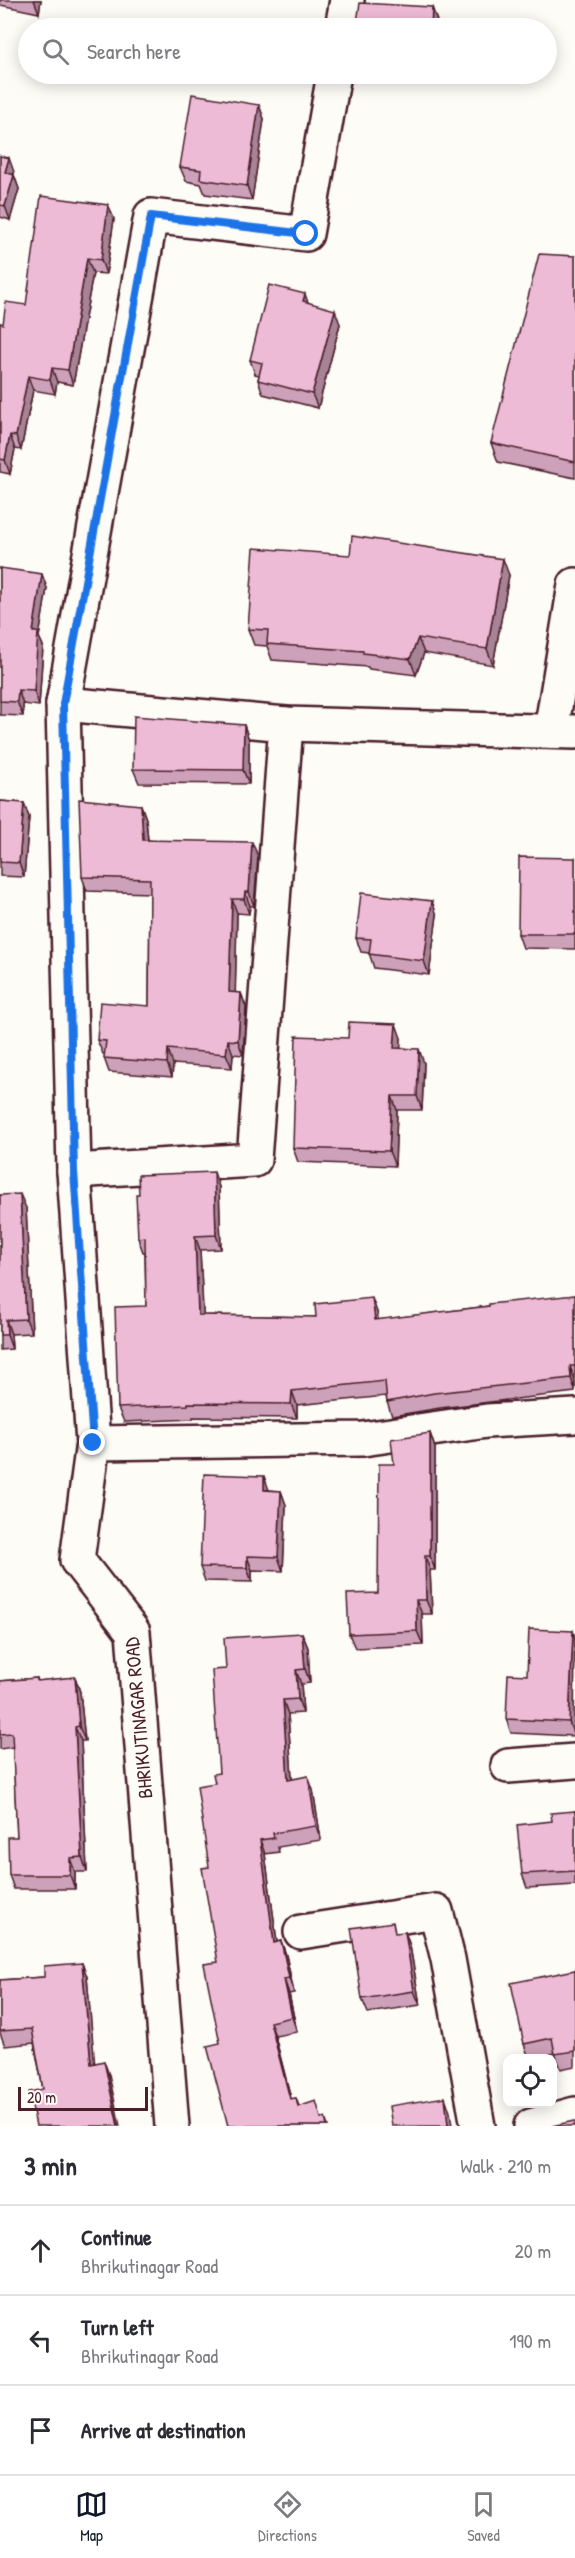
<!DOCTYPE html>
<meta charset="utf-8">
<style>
:root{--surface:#fff;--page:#f2f2f3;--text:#2b2b33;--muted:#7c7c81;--line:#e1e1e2;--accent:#111827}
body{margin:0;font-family:"Patrick Hand",sans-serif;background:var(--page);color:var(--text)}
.controls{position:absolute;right:18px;bottom:18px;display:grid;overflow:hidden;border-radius:12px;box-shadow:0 3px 15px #0003}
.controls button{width:54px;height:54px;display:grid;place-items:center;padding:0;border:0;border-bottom:2px solid var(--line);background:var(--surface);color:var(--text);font:30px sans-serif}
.scale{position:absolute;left:18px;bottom:15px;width:130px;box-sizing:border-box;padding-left:6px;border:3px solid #4a1f2b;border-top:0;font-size:16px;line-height:21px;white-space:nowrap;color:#4a1f2b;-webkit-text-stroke:4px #fdfcf7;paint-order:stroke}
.stop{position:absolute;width:18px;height:18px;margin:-14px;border:4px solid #1a73e8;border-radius:50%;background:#fff}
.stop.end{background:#1a73e8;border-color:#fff;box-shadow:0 2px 6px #0008}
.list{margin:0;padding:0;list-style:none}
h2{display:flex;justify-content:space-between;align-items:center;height:78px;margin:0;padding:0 24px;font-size:26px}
h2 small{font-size:20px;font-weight:400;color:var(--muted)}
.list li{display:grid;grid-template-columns:39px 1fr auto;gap:18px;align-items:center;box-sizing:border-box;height:90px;padding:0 24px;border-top:2px solid var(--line)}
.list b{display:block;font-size:22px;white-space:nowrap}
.list p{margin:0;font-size:20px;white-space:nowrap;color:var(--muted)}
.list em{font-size:20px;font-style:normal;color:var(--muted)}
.icon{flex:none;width:33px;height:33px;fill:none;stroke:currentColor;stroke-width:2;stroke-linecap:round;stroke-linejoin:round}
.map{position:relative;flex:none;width:575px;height:2126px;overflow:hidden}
.search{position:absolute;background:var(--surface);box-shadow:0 3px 15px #0003;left:18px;right:18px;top:18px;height:66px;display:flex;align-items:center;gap:15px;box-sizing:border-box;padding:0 21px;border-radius:33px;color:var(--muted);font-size:22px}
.sheet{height:348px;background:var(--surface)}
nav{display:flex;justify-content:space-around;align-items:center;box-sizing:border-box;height:84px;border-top:2px solid var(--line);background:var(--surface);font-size:16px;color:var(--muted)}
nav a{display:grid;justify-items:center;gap:3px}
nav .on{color:var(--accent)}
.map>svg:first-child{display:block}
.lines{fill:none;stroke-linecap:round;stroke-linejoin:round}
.minor-casing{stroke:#4a1f2b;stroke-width:38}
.minor{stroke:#fdfcf7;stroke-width:33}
.wall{fill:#cda1b9;stroke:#4a1f2b;stroke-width:1.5}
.shaded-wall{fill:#a78396;stroke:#4a1f2b;stroke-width:1.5}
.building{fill:#eebbd7;stroke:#4a1f2b;stroke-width:1.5}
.route{stroke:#1a73e8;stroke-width:8}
.labels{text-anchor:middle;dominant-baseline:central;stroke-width:4.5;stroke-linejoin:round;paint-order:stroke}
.street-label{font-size:20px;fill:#4a1f2b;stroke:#fdfcf7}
</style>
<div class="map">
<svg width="575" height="2126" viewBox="0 0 575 2126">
<rect width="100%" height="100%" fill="#fdfcf7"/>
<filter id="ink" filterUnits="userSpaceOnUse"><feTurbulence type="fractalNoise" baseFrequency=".0167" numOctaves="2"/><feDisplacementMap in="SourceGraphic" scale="12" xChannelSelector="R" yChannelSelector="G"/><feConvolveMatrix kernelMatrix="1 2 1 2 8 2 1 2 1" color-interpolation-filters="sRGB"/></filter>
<g filter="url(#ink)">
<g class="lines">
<defs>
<g id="minor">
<polyline points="342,28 347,0"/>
<polyline points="63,704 286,724 575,732"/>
<polyline points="551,731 575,585"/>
<polyline points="74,1171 254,1160 286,724"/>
<polyline points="93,1443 363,1439 487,1421 575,1416"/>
<polyline points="508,1766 575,1761"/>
<polyline points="301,1932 436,1911 448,1959 478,2126"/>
<polyline points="172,2126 133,1632 77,1560 93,1443 74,1171 63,704 151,216 306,234 334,74"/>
<polyline points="531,2126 575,2114"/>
</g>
</defs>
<use href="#minor" class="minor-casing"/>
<use href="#minor" class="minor"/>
</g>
<g class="wall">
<polygon points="0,0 41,0 39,13 0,5"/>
<polygon points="352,74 437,74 437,75 354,78"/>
<polygon points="259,105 264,119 252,200 205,194 201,184 186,181 180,167"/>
<polygon points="0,156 14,172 14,175 19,189 10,220 0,217"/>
<polygon points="108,205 114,219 106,274 93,273 73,385 57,382 55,394 33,390 21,450 15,449 10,474 0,472 0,323 3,324 26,305"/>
<polygon points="575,256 575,478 498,462 491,443"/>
<polygon points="308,302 340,324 318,408 263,394 258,380 259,375 255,374 250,360"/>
<polygon points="0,568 47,588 39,637 43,646 39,706 23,704 23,716 0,715"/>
<polygon points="509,575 493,665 424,653 416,675 369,669 368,667 272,660 267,646 254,645 248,629"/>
<polygon points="244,725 249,740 249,784 139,783 133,769"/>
<polygon points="0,801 24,803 29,817 24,877 0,876"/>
<polygon points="141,805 146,819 148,840 258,856 254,906 250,906 249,914 237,913 235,993 241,993 246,1007 243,1055 233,1054 232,1068 173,1064 172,1077 109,1072 104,1058 105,1054 103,1054 97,1040 149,1006 150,893 87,891 82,877"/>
<polygon points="575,858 575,949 523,948 518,934"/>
<polygon points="437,915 429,975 374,968 369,953 361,952 356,938"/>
<polygon points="348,1038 401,1038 400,1048 424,1063 422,1110 397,1110 395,1166 298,1162 293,1148"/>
<polygon points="219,1187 221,1249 200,1250 203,1315 316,1317 377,1312 378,1320 489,1306 575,1295 575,1392 440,1408 392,1416 387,1402 386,1396 297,1405 297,1418 193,1417 193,1419 124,1422 118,1408 146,1306 145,1252 143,1252 138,1238"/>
<polygon points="0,1195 26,1208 32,1333 11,1334 12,1349 0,1350"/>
<polygon points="430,1433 435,1448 435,1570 430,1570 432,1614 422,1614 423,1645 355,1648 349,1634 378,1593 394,1464"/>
<polygon points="269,1490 281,1491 286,1505 283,1571 252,1570 252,1582 205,1581 200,1567"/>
<polygon points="573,1631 574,1736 511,1733 506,1719"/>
<polygon points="302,1633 308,1648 310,1683 301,1684 303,1713 288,1714 292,1779 313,1790 321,1840 278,1847 279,1852 265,1854 277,1942 281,1941 286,1955 294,1993 289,1994 297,2032 275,2036 291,2099 296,2098 299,2106 322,2118 325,2118 328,2126 228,2126 220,2043 218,1962 209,1867 215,1783 219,1773 226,1669"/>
<polygon points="75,1677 80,1692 85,1741 81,1741 87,1872 75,1872 75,1889 14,1889 9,1875 17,1837 13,1747 0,1749 0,1681 37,1678 38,1681"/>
<polygon points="575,1811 575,1885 527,1888 522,1874 552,1821"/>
<polygon points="405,1932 410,1946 420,2005 368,2013 362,1999"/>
<polygon points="82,1963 87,1977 94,2063 109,2075 43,2089 34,2043 5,2046 0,2033 0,1980 44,1977"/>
<polygon points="575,1970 575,2066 561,2069 555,2053 529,2058 524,2044"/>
</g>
<g class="shaded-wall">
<polygon points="34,0 41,0 39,13"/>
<polygon points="432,7 437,21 437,28 431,28"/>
<polygon points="259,105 264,119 252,200 247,186"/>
<polygon points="9,158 14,172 10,186 5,172"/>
<polygon points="14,175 19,189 10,220 5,206"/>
<polygon points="108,205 114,219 106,274 101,260"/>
<polygon points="87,258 93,273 73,385 68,370"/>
<polygon points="305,294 310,308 303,301"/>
<polygon points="335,310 340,324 318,408 312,394"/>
<polygon points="52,368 57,382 55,394 50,380"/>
<polygon points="28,376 33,390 21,450 16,436"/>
<polygon points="10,435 15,449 10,474 5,460"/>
<polygon points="503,559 509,575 493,665 487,649"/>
<polygon points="42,574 47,588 39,637 43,646 39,706 34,691 33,632"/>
<polygon points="418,638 424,653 416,675 410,659"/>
<polygon points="18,690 23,704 23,716 17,702"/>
<polygon points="244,725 249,740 249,784 243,770"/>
<polygon points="24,803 29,817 24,877 19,863"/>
<polygon points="141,805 146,819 149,854 143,840"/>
<polygon points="252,842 258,856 254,906 249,892"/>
<polygon points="245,892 250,906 249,914 244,899"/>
<polygon points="232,899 237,913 235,1007 229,992"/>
<polygon points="432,901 437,915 429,975 424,961"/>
<polygon points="241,993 246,1007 243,1055 238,1041"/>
<polygon points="396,1024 401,1038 400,1062 394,1048"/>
<polygon points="228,1040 233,1054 232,1068 226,1054"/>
<polygon points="168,1049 173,1064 172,1077 167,1063"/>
<polygon points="419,1049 424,1063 422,1110 417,1096"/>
<polygon points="392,1096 397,1110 395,1166 389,1151"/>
<polygon points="214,1172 219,1187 221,1249 216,1235"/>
<polygon points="20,1194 26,1208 32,1333 26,1319"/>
<polygon points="195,1236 200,1250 204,1329 198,1315"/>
<polygon points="372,1298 377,1312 380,1334 375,1320"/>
<polygon points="6,1320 11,1334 12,1349 7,1335"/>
<polygon points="570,1366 575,1381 575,1390 571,1378"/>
<polygon points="292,1391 297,1405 297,1418 291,1404"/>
<polygon points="430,1433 435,1448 435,1570 430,1556"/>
<polygon points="264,1476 269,1490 264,1490"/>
<polygon points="281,1491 286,1505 283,1571 278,1557"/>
<polygon points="247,1556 252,1570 252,1582 247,1568"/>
<polygon points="425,1556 430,1570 432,1614 426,1600"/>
<polygon points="416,1600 422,1614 423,1645 417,1631"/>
<polygon points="573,1631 575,1637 574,1736 569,1722"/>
<polygon points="302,1633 308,1648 310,1683 305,1669"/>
<polygon points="296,1670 301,1684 303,1713 298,1699"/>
<polygon points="75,1677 80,1692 85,1741 79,1726"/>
<polygon points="283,1700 288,1714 293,1794 288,1780"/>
<polygon points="75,1727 81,1741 87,1872 82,1857"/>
<polygon points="308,1776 313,1790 321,1840 316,1826"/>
<polygon points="260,1840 265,1854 279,1957 274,1943"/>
<polygon points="70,1858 75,1872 75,1889 70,1875"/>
<polygon points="405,1932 410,1946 420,2005 414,1991"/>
<polygon points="281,1941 286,1955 294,1993 289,1978"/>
<polygon points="82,1963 87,1977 96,2078 91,2064"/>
<polygon points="284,1979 289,1994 297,2032 292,2017"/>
<polygon points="270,2022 275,2036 295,2114 290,2099"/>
<polygon points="104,2061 109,2075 120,2126 118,2126"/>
<polygon points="445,2097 450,2112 452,2126 448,2126"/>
</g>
<g class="building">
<polygon points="360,3 432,7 431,28 356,28"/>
<polygon points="192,94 259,105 247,186 200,179 201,170 180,167"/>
<polygon points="0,156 9,158 5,172 14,175 5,206 0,205"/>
<polygon points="41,196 108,205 101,260 87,258 68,370 52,368 50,380 28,376 16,436 10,435 5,460 0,459 0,323 3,324 6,302 26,305"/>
<polygon points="539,254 575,256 575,462 491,443"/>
<polygon points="269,285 305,294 303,301 335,310 312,394 258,380 262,363 250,360"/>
<polygon points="352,536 503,559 487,649 418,638 410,659 363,653 363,651 267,644 268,630 248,629 254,548 350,555"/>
<polygon points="0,568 42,574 33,632 38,632 34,691 18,690 17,702 0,701"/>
<polygon points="134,716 244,725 243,770 133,769"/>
<polygon points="79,799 141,805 143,840 252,842 249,892 245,892 244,899 232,899 229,992 241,993 238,1041 228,1040 226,1054 168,1049 167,1063 104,1058 106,1041 97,1040 100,1002 149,1006 150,879 82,877"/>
<polygon points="0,801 24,803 19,863 0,862"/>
<polygon points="519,857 575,858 575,934 518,934"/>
<polygon points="361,893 432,901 424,961 369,954 371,939 356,938"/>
<polygon points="349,1022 396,1024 394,1048 419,1049 417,1096 392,1096 389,1151 293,1148 296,1036 348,1038"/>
<polygon points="214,1172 216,1235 195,1236 198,1315 316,1317 315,1304 372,1298 375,1320 489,1306 489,1304 575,1295 575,1366 570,1366 571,1378 434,1393 387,1402 385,1381 292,1391 291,1404 188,1403 188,1405 118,1408 115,1307 146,1306 145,1237 138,1238 136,1194 139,1194 138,1175"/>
<polygon points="20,1194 26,1319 6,1320 7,1335 0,1335 0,1195"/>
<polygon points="430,1433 430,1556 425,1556 426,1600 416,1600 417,1631 349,1634 347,1594 378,1593 379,1464 394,1464 391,1439"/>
<polygon points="204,1474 264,1476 264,1490 281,1491 278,1557 247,1556 247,1568 200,1567"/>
<polygon points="529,1629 573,1631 569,1722 506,1719 508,1674 527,1675"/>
<polygon points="302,1633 305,1669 296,1670 298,1699 283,1700 288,1780 308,1776 316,1826 273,1833 274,1838 260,1840 274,1943 281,1941 289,1978 284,1979 292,2017 270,2022 290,2099 296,2098 298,2107 316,2101 321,2118 325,2118 327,2126 228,2126 207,2046 220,2043 204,1964 218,1962 202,1868 209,1867 197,1786 215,1783 213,1774 219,1773 212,1670 226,1669 224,1638"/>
<polygon points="75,1677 79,1726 75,1727 82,1857 70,1858 70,1875 9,1875 8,1837 17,1837 12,1733 0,1734 0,1681 37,1678 37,1681"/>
<polygon points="575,1811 575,1871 522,1874 517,1825 552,1821 551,1813"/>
<polygon points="393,1922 395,1933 405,1932 414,1991 362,1999 351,1928"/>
<polygon points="82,1963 91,2064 104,2061 118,2126 36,2126 29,2092 43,2089 32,2029 0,2031 0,1980 44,1977 44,1966"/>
<polygon points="575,1970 575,2051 555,2054 552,2038 524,2044 511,1983"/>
<polygon points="445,2097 448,2126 392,2126 389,2106"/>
<polygon points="574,2121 575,2126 552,2126"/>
</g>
</g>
<g class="lines" filter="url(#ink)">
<polyline class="route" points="93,1443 74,1171 63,704 151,216 306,234"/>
</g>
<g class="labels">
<g class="street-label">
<text transform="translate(138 1718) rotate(-95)">BHRIKUTINAGAR ROAD</text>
</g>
</g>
</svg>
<div class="controls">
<button><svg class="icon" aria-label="locate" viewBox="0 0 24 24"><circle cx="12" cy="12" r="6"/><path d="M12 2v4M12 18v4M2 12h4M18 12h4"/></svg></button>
</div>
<div class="scale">20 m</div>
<div class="stop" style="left:306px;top:234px"></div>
<div class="stop end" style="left:93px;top:1443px"></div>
<div class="search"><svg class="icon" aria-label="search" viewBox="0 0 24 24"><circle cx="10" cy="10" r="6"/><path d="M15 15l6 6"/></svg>Search here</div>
</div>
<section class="sheet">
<h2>3 min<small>Walk · 210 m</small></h2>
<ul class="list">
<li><svg class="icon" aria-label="ahead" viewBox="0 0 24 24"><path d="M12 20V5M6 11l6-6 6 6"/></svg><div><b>Continue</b><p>Bhrikutinagar Road</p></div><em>20 m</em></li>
<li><svg class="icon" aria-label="left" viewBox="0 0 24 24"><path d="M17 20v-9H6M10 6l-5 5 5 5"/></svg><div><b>Turn left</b><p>Bhrikutinagar Road</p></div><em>190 m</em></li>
<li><svg class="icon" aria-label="arrive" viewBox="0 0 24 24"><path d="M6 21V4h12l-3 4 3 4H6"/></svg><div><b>Arrive at destination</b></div></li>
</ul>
</section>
<nav>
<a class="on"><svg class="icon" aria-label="map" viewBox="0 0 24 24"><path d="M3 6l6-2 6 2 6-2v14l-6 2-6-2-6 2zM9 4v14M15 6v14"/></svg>Map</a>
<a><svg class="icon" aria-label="directions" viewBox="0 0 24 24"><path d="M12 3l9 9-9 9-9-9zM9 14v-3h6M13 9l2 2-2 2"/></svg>Directions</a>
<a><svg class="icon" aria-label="saved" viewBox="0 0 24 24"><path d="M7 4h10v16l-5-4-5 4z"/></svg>Saved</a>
</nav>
